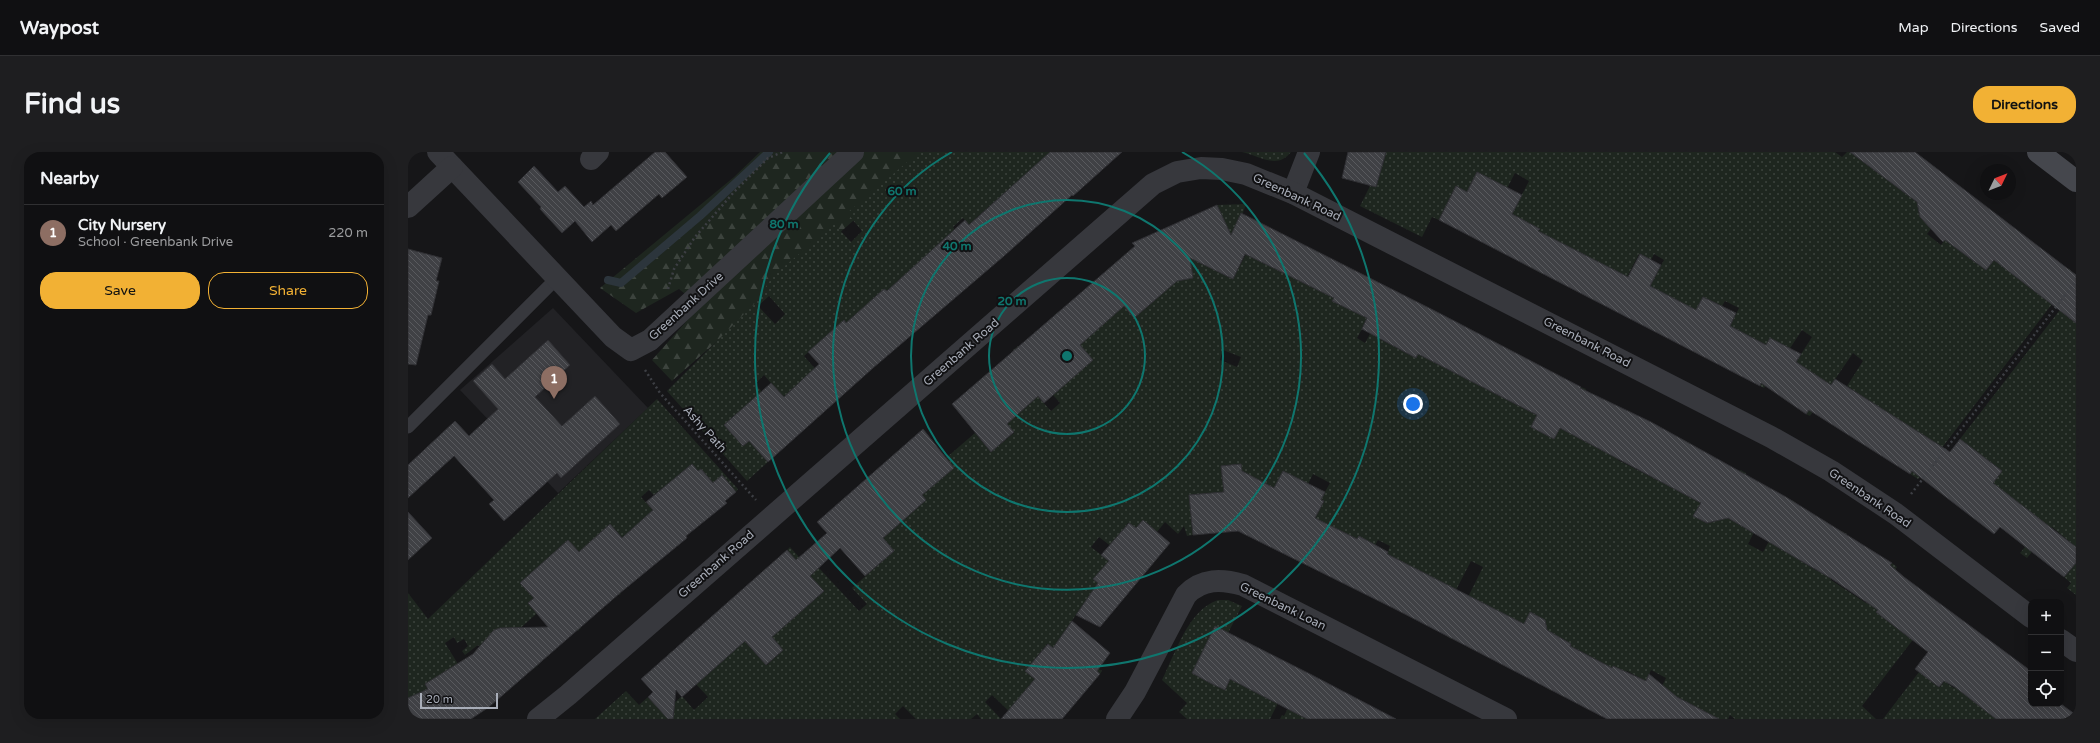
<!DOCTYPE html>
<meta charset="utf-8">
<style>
:root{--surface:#101012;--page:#1e1e20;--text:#f1f3f6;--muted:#9c9d9f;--line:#303032;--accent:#f2b134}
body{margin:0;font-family:"Varela Round",sans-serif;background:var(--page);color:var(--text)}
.controls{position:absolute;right:12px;bottom:12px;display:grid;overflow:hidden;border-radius:8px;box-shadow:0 4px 16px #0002}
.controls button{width:36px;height:36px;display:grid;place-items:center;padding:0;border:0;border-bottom:1px solid var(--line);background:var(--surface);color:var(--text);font:20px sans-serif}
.compass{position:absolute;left:1572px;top:12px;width:36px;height:36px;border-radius:50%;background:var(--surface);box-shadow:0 4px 16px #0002;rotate:47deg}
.scale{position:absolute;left:12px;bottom:10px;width:78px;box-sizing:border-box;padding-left:4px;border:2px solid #a8adb8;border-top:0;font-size:11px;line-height:14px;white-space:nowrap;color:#a8adb8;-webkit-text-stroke:3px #111113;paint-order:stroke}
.you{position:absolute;left:1005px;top:252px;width:14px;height:14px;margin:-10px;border:3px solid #fff;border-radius:50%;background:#1a73e8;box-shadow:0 0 0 6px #1a73e833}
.badge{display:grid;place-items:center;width:26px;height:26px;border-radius:50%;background:var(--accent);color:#fff;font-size:13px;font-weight:700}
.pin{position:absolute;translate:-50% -33px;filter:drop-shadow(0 1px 2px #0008)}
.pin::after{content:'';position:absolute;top:21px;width:14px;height:12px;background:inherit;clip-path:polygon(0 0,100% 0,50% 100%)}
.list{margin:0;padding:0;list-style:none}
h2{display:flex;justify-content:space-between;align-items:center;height:52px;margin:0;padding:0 16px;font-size:17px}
h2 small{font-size:13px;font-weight:400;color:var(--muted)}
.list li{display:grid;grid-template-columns:26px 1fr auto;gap:12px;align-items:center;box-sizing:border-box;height:56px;padding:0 16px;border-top:1px solid var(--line)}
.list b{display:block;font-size:15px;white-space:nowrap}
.list p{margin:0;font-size:13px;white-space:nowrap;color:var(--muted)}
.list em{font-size:13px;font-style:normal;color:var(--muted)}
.actions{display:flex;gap:8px;padding:12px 16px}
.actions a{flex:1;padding:9px 0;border:1px solid var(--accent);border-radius:16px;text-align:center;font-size:14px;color:var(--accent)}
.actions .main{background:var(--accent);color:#111}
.icon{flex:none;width:22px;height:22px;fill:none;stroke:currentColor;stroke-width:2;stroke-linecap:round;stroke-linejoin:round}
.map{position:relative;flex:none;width:1668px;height:567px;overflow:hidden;border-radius:16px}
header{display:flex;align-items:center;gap:24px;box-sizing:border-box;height:56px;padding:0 20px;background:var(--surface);border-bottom:1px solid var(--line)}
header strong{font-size:19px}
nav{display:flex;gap:22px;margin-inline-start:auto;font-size:14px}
.intro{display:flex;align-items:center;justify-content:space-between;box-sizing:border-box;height:96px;padding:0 24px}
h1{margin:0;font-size:28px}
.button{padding:10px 18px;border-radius:16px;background:var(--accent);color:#111;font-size:14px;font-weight:700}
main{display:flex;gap:24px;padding:0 24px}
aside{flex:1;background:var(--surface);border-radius:16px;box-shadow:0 4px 16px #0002}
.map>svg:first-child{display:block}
.built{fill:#222225}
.forest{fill:url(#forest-firs)}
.park{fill:url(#park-dots);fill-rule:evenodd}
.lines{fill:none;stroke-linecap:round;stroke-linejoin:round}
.stream{stroke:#2c353c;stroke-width:8}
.building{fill:url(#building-back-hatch);stroke:#303034}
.path{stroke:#3d3f44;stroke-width:2.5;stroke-dasharray:2 3;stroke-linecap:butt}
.lane{stroke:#37383d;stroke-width:13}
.street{stroke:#37383d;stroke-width:22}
.secondary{stroke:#45474d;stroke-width:22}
.ring{fill:none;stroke:#0f766e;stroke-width:2}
.labels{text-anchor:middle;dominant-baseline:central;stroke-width:4;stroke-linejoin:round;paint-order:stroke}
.street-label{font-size:12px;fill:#a8adb8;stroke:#111113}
.centre{fill:#0f766e;stroke:#111113;stroke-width:2}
.ring-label{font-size:12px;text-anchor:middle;font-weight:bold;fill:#0f766e;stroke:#111113;stroke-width:4;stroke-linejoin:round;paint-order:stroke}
</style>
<header>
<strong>Waypost</strong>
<nav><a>Map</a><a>Directions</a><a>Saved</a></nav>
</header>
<div class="intro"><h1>Find us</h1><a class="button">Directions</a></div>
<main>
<aside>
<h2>Nearby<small></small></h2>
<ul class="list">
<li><span class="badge" style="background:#8d6e63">1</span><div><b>City Nursery</b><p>School · Greenbank Drive</p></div><em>220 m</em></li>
</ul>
<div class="actions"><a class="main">Save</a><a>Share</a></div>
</aside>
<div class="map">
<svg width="1668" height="567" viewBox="0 0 1668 567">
<defs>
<pattern id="forest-firs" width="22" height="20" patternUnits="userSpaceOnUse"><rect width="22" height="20" fill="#1e261f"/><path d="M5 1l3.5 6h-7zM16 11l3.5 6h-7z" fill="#3c433d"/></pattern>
<pattern id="park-dots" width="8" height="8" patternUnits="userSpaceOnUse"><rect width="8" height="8" fill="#1e261f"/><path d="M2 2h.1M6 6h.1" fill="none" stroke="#3c433d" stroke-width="1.8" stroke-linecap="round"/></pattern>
<pattern id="building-back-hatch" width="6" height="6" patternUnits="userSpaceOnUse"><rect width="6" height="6" fill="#404145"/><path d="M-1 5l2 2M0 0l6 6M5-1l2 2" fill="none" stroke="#595a5e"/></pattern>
</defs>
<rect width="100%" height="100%" fill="#161618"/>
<polygon class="built" points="145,156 240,256 150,341 52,238"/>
<polygon class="forest" points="352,0 523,0 264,229 244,208 292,154 271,137 228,161 192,136 326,25"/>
<g class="park">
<path d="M511,0h150l-51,43 -7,-8 -36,32 13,15 12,25 -37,-41 -10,9 2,3 -18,15 -35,64 -18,-20 -9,8 3,3 -29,26 -5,-6 -40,36 36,41 -30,-24 -27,24 -19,-22 -9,9 45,49 -57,-14 -6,-6 -13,12 19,21 6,-5 19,21 -21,19 -80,-90 88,-88 18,-27 59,-50 2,-2 17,18 11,-11 -15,-18zM361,144l16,18 -10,10 -17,-18z"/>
<path d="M834,0h49c-14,18 -31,4 -49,0z"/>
<polygon points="978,0 1427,0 1434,5 1439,0 1459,0 1453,8 1486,33 1495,21 1513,35 1505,47 1514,54 1510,59 1512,65 1530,67 1519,82 1533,93 1537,88 1578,118 1609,78 1618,85 1606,101 1637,147 1660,116 1667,122 1510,327 1502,322 1523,288 1470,301 1450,289 1471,255 1439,234 1455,209 1445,201 1402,264 1398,262 1419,231 1388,210 1404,185 1394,178 1356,236 1352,234 1373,192 1358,193 1337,182 1320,216 1305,208 1331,156 1317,149 1314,154 1295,145 1281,172 1257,185 1274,151 1242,134 1256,108 1246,102 1243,108 1231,102 1219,125 1151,90 1134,122 1115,111 1132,77 1104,62 1121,29 1107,21 1082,69 1093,33 1069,20 1059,40 1048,34 1031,68 1024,65 1014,85 952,54 962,34 968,35"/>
<path d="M838,52l-24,70 11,5 13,-25 70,35 4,-9 11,5 11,-21 7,4 -16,33 32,16 6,-12 3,31 42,22 7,-14 19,22 118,61 21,-40 5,2 -10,21 63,8 -21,42 47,24 23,-42 5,3 -10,17 -4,29 22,12 -6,10 2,5 10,5 6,-1 27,-52 6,3 -21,37 29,22 -6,12 15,8 29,-52 4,3 -21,42 42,26 25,-40 5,3 -10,17 -6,29 35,23 26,-40 5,4 -13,20 7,5 -15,20 32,25 23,-30 4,4 -73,95 14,13h-141l-5,-4 -2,4h-18l1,-4 -33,-18 -12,22 -16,-9 16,-32 -15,-8 -5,11 -19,-10 -23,46 -5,-2 23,-45 -8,-4 -2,2 -37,-20 -23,43 -4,-2 23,-45 -9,-6 -2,4 -16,-7 -14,-22 -27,52 -4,-2 20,-41 -46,-24 -22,41 -3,-2 35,-70 -12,-6 -15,29 -33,-17 -20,40 -6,-3 9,-19 -9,-5 11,-21 -21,-11 3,-8 -12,-6 -4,7 -15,-11 -2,3 -36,-18 -21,40 -5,-2 29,-58 -3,-2 9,-16 -17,-9 -5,10 -34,4 -12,-6 -12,55 -7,-3 -2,-70 -20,2 3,26 -35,4 4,39 -6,1 -3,-10 -6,8 -13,-12 -8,10 -14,-12 -7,8 -8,-5 -7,9 7,6 -11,13 -18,-14 -8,10 18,14 -16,18 13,10 -24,17 -17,25 5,11 32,22 -3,5 3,2 -2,3 -14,-13 -20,-2 -19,-15 -22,27 18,15 -27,32 -24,-23 -7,7 16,17h-20l-4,-5 -6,5h-55l-13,-13 -8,8 5,5h-305l31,-28 13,14 9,-8 15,16 19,-17 12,14 14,-13 -40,-43 5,-3 34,24 28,-25 -26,-30 9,-8 49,53 16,-15 -20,-23 3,-28 22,24 34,-30 -9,-11 1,-2 -27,-30 3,-3 9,10 3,-2 14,15 3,-2 40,43 8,-7 -15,-16 42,-37 -48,-54 10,-9 37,41 33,-29 -11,-13 39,-19 -8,-10 29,-25 16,19 23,-19 -41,-47 41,31 11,-9 1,-5 7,-12 18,20 9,-8 -47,-53 5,-4 25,30 49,-16 -38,-45 4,-3 26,29 15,-63 35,40 28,-24 -19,-23 28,11 22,-4 -4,-22 42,-19 -14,-32zM955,175l8,5 -6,11 -8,-5zM815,198l18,7 -4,10 -17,-7z"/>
<polygon points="1668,137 1657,162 1668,171 1668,395 1644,375 1619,406 1612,401 1617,395 1610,389 1629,365 1595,339 1571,370 1566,366 1566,355 1594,319 1552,287"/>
<path d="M249,247l81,90 -2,3 -14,-16 -9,7 -12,-14 -22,39 -17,-20 -8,7 -5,-5 -8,7 12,13 -18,42 -25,-28 -14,13 -2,26 27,31 -2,1 -51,-55 -10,9 -16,36 39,43 -3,3 -49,-56 -9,8 14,15 -6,5 6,8 8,-7 2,3 -28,25 26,29 -8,8 -32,-41c-12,0 -15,14 -19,23l-5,-6 -13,10 -3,-4 6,-5 -4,-7 -7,4 -3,-6 -9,6 13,21 -33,21 22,34 -39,-21v-105l20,26z"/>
<polygon points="1668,411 1668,443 1659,436 1663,431 1656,425"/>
<path d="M810,448h10l14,6 -14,27 -13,-6 -23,46 33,17 14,-28 39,41 -8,16h-83l-8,-7 8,-9 -25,-23c13,-26 26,-70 56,-80z"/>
<polygon points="1567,488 1570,491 1540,532 1546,536 1566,510 1603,567 1475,567 1511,520 1532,535"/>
<polygon points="898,520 899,567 872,567 874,563 876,564"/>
</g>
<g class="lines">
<polyline class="stream" points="200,128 213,131 292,64 361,0"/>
</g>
<g class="building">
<polygon points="247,0 257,0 279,25 254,46 251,42 208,79 203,73 184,90 167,69 154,81 132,57 133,55 110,30 126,14 150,40 157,34 176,55 183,49 185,53"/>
<polygon points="642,0 714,0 665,44 664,43 596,104 465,216 360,310 341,289 335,294 316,273 363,231 376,245 411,212 400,200 436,168 438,171 476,137 479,139 557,68 561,73"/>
<polygon points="940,0 978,0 968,35 934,26"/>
<polygon points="1442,0 1507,0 1668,123 1668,171 1586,108 1578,118 1537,88 1535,90 1512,65 1509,50"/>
<polygon points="1069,20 1114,43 1104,62 1132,77 1130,79 1220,125 1232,102 1253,113 1242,134 1288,158 1295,145 1328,161 1322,174 1358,193 1362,186 1393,202 1388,210 1423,233 1427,227 1542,300 1552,287 1594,319 1585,331 1668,395 1668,411 1656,425 1592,375 1586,382 1504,319 1502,322 1401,258 1398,262 1353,231 1352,234 1031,68 1048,34 1059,40"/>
<polygon points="809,53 823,83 833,61 1031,161 1173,235 1172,236 1243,270 1378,345 1484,411 1482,413 1496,425 1623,519 1623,552 1653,552 1668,563 1668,567 1588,567 1547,535 1536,529 1531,535 1507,517 1520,500 1468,460 1470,458 1424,427 1320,366 1299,371 1285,364 1293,351 1152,276 1146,287 1123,275 1129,263 1010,202 1008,206 954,177 959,166 924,149 926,146 837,102 825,127 782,106 785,126 769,129 726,166 716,154 672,193 685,208 636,251 630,244 599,272 606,280 583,300 544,252 727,94 724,91"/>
<polygon points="0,97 34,106 28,129 31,129 23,163 20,163 8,213 0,212"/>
<polygon points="140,188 162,213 127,245 154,274 187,244 212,272 153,326 149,321 96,369 81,352 86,348 46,304 0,346 0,313 47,269 61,284 90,257 65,229 84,212 97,227"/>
<polygon points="515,277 546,316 514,343 518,348 475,386 486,399 457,424 432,396 402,424 416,439 364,485 375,498 358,513 337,489 274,545 268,538 265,567 260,567 240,545 245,540 233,527 379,398 388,408 419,381 409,370"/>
<polygon points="284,312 290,319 293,317 305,331 314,323 328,340 317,349 319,351 278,384 279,386 212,441 81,555 63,567 0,567 0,546 20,537 17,532 65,502 86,478 92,476 140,475 120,451 126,446 112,431 160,388 171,400 202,372 214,386 245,358 238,350"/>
<polygon points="833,312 834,319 866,336 875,319 917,340 913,348 916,349 907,366 949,387 951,384 980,400 979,402 1116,472 1122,460 1137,468 1139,478 1163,492 1162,494 1204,516 1205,514 1238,529 1241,522 1269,545 1311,567 1199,567 989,458 830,379 785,383 781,343 816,340 813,314"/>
<polygon points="0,360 24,386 0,408"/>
<polygon points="735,368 762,391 692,475 668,463 690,431 685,427 701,409 693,403 721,371 728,376"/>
<polygon points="664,469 702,501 689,519 692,522 654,567 593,567 627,527 617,519 640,492 645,496"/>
<polygon points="807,474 904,523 988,567 899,567 822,527 817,538 802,531 784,521"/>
</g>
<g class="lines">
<g class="path">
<polyline points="260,137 266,117 287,85 326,40 360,6 375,0"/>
<polyline points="237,218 252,241 348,348"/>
<polyline points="1503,342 1668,129"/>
</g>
<polyline class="lane" points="0,275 149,126"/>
<g class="street">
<polyline points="30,0 205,185 223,198 242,188 445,0"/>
<polyline points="183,7 190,0"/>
<polyline points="885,41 901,0"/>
<polyline points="0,55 44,15"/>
<polyline points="1653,488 1668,499"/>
<polyline points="130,567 160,543 745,32 769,20 793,16 814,17 838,22 885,41 1363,285 1423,319 1488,362 1623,465"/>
<path d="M709,567l18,-27 51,-97c16,-17 36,-16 57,-10l263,134"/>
</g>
<polyline class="secondary" points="1630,0 1668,29"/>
</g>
<g class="ring">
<circle cx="659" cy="204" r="78"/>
<circle cx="659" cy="204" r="156"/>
<path d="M774 0A234 234 0 1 1 544 0"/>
<path d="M896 1A312 312 0 1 1 422 1"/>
</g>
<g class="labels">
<g class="street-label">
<text transform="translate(889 45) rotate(25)">Greenbank Road</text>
<text transform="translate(278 154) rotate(-42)">Greenbank Drive</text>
<text transform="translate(1179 190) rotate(27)">Greenbank Road</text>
<text transform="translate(553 200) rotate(-41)">Greenbank Road</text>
<text transform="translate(297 277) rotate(48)">Ashy Path</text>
<text transform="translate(1462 346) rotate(34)">Greenbank Road</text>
<text transform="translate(308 412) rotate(-41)">Greenbank Road</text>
<text transform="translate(875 454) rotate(26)">Greenbank Loan</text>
</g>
</g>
<circle cx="659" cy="204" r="6" class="centre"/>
<g class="ring-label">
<text x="494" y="43">60 m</text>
<text x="376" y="76">80 m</text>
<text x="549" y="98">40 m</text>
<text x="604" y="153">20 m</text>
</g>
</svg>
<div class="controls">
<button>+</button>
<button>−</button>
<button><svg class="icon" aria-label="locate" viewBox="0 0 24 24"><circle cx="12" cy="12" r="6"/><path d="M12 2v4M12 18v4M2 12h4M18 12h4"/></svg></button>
</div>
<svg class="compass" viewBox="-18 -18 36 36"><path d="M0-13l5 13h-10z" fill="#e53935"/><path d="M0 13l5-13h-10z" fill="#9c9d9f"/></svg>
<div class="scale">20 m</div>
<div class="you"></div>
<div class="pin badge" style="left:146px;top:247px;background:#8d6e63">1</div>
</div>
</main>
